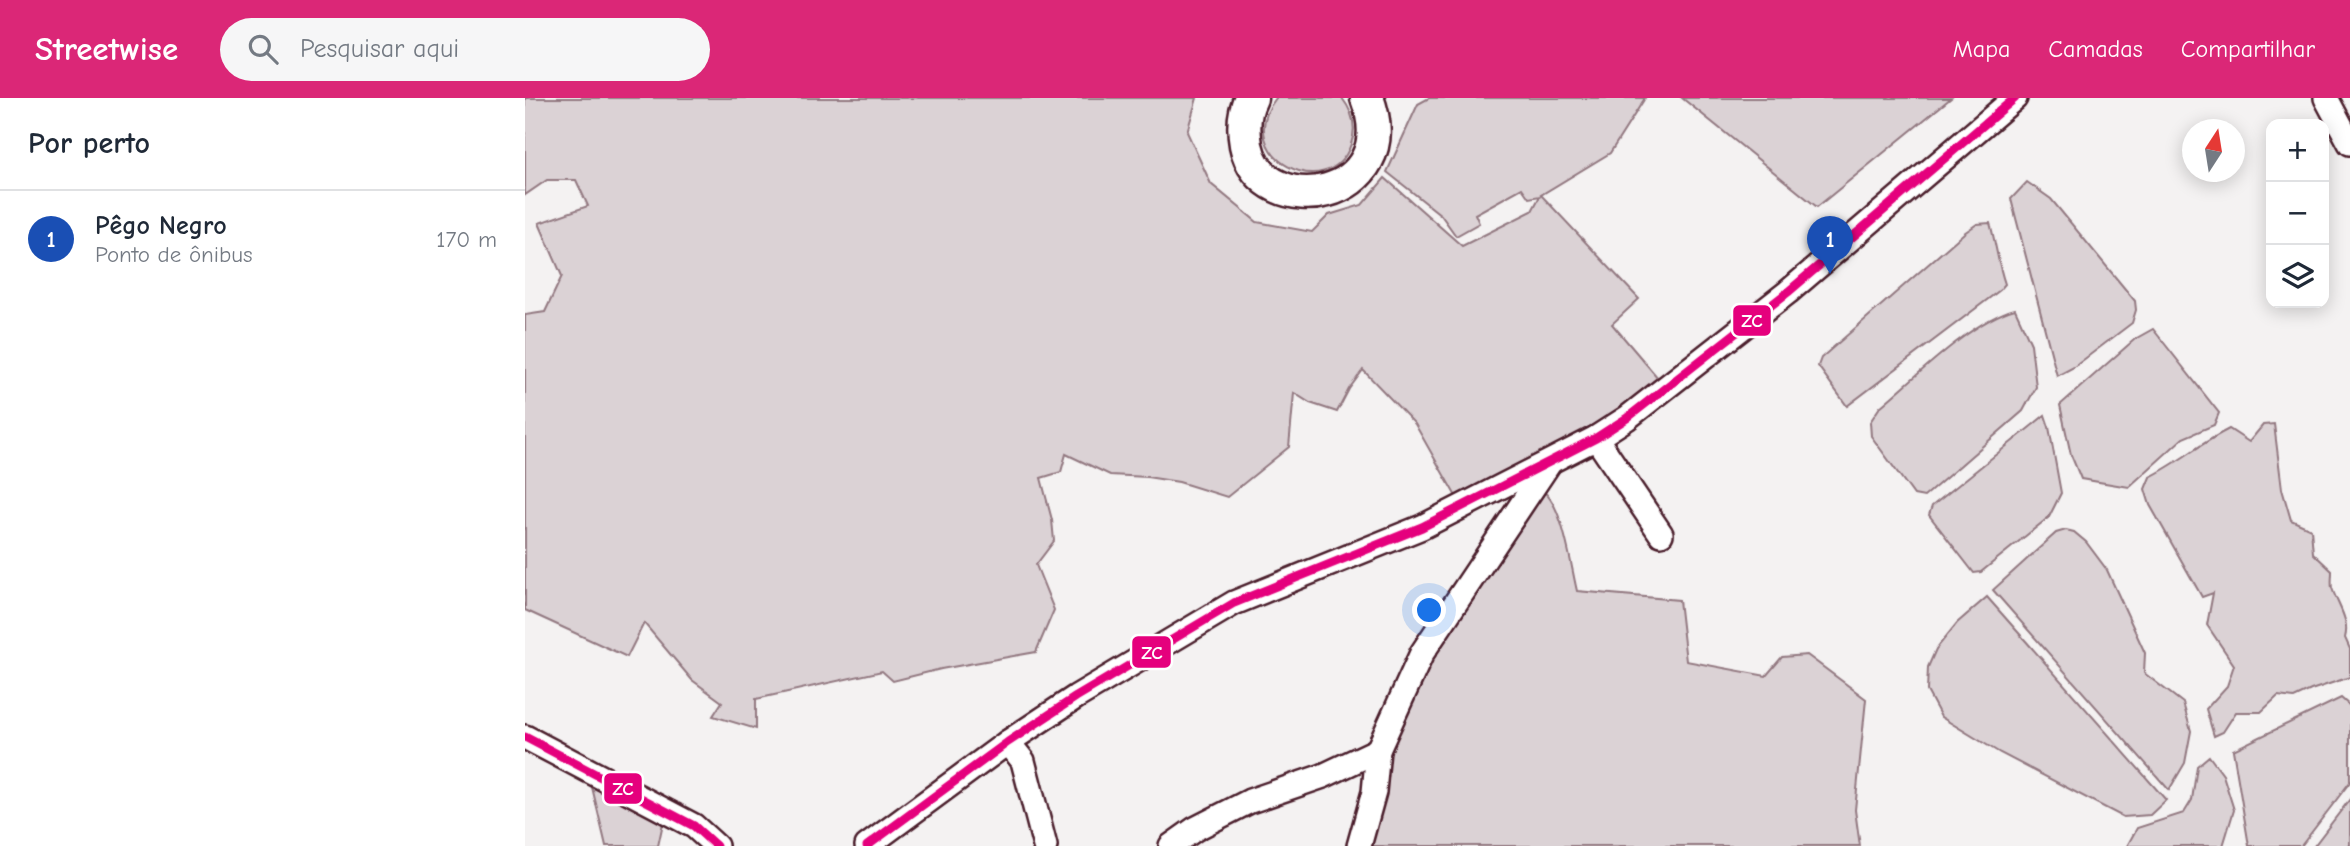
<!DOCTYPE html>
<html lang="pt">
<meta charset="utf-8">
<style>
:root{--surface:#fff;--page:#f6f6f7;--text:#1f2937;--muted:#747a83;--line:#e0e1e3;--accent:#db2777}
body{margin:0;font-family:"Comic Neue",sans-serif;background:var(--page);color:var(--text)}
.controls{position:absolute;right:21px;top:21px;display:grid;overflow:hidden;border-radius:14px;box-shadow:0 4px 18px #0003}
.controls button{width:63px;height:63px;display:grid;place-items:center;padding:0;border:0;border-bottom:2px solid var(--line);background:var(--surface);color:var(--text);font:35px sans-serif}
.compass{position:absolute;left:1657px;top:21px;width:63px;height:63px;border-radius:50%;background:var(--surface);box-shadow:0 4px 18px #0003;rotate:12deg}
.you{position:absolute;left:905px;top:513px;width:24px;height:24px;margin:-18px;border:5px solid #fff;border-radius:50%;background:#1a73e8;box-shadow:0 0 0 10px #1a73e833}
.badge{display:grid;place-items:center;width:46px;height:46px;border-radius:50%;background:var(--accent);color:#fff;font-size:23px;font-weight:700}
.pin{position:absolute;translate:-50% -58px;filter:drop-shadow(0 2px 4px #0008)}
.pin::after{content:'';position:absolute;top:37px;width:24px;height:21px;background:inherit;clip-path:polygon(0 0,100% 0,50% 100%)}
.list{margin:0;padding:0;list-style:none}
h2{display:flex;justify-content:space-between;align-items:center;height:91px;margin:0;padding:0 28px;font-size:30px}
h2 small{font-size:23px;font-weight:400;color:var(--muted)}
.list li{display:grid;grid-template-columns:46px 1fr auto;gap:21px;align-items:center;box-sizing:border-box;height:98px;padding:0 28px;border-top:2px solid var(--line)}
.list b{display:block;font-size:26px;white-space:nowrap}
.list p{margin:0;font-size:23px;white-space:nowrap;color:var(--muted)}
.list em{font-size:23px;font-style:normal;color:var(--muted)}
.icon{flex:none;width:38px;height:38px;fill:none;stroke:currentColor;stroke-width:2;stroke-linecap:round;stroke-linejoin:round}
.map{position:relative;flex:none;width:1825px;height:748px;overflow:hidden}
header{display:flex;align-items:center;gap:42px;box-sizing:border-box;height:98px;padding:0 35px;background:var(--accent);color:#fff}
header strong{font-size:33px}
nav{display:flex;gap:38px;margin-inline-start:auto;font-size:24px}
.search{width:490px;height:63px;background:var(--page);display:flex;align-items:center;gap:18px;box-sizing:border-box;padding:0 24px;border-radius:38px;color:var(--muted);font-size:26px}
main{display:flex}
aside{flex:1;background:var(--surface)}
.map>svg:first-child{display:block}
.green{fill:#dbd2d5;stroke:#927880;stroke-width:2}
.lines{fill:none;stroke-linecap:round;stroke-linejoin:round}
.street-casing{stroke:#4a1f2b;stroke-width:28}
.secondary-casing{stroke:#4a1f2b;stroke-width:37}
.street{stroke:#fff;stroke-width:23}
.secondary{stroke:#fff;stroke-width:32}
.bus-1-casing{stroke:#fff;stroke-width:14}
.bus-1{stroke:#e5007d;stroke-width:9}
.line-badge{stroke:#fff;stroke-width:2.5}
.badge-label{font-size:19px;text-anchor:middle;font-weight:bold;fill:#fff}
</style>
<header>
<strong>Streetwise</strong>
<div class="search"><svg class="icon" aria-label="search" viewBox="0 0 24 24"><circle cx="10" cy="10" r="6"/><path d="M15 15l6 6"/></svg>Pesquisar aqui</div>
<nav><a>Mapa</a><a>Camadas</a><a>Compartilhar</a></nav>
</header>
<main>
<aside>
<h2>Por perto<small></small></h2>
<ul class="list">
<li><span class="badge" style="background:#1a4fb4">1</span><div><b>Pêgo Negro</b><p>Ponto de ônibus</p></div><em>170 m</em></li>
</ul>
</aside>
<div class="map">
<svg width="1825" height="748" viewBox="0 0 1825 748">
<rect width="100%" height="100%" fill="#f4f2f2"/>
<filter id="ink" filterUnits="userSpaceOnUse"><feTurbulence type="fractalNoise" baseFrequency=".0143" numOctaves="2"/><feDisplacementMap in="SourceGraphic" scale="14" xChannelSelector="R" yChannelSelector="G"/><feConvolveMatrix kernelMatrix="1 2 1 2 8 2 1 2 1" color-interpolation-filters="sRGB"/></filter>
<g filter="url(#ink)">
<g class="green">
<polygon points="0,0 672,0 662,34 686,86 732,124 787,134 804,117 837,107 860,80 937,148 1007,113 1015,98 1004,100 997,90 950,116 954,125 931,138 916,117 862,74 893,6 904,0 1120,0 1085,55 1016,97 1114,201 1087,226 1133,280 1087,320 933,402 890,326 838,272 824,291 812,314 785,305 769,295 764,349 702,399 654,384 622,379 585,377 541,356 536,374 516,380 527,422 529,443 511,467 529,512 511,554 416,571 368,583 357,573 231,601 231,631 188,618 197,604 167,582 119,525 102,559 0,512 0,217 20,214 37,178 14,125 63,108 51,82 22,82 0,97"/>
<path d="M751,0h66c11,14 15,29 9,46 -22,63 -121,12 -75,-46z"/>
<polygon points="1157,0 1426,0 1292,109"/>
<polygon points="1502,84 1526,101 1610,203 1611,212 1607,225 1549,269 1532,278 1486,101"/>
<path d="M1465,125c6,21 8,41 15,61l-5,6 -153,116 -29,-40 3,-8 143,-125 13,-9z"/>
<path d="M1490,211l16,35 5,43 -13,24 -99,86 -10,-2 -43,-59 -1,-14 10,-15c36,-30 91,-86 135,-98z"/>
<polygon points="1628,231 1694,315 1689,327 1658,340 1604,389 1556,381 1546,357 1535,307 1610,241"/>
<polygon points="1520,317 1524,329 1536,395 1524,419 1456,474 1449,475 1404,417 1407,408"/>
<path d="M1749,326l8,65 9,31 20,9 2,24 19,18c0,6 -1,12 0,17 6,18 18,32 13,50l5,11v28l-39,13 -17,8 -16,-2 -17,16h-25l-13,20 -9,4 -8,-27 21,-23 7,-21 -27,-40 6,-32 -11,4 -52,-92 -5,-16 5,-12c28,-14 51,-34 79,-48l20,13 14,-17z"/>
<path d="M1014,391c23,8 32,78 38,102l102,9 7,61 80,15 16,-19 25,-2 59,44 -11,111 5,36h-496l20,-92 35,-77z"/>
<polygon points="1541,432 1549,434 1561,444 1582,472 1620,555 1619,575 1658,605 1666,633 1660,665 1644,692 1468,492 1531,435"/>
<polygon points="1462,499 1641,702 1625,717 1598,719 1475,655 1416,619 1402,593 1403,569 1411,551 1432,525"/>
<polygon points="1816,600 1825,608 1825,684 1776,748 1724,748 1708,652"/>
<polygon points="1684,658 1698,677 1709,712 1698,748 1602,748 1612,730 1659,715 1667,702 1672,668"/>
<polygon points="67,689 138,725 133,748 81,748"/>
<polygon points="1825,701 1825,748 1789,748"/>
</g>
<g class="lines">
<defs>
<g id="street">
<polyline points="1801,0 1825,45"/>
<polyline points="1071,340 1136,436"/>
<polyline points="0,639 169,728 191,748"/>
<polyline points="483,644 498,663 520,748"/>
<polyline points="342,748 483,644 551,599 709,505 897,429 1071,340 1102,320 1263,194 1490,0"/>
<polyline points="646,748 670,731 725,703 798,678 853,652"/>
<polyline points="834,748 849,694 853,652 897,555 1025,364"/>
</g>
<path id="secondary" d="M726,0c-8,15 -8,30 -5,47 16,81 160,55 121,-47"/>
</defs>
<use href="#street" class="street-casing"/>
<use href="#secondary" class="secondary-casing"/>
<use href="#street" class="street"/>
<use href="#secondary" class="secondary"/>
<defs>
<g id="bus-1">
<polyline points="0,639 169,728 191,748"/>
<polyline points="342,748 483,644 551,599 709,505 897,429 1071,340 1102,320 1263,194 1490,0"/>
</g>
</defs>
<use href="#bus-1" class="bus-1-casing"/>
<use href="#bus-1" class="bus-1"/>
</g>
</g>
<g class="line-badge">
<rect x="1207" y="206" width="40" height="33" rx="7" fill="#e5007d"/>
<rect x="606" y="537" width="41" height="34" rx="7" fill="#e5007d"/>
<rect x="78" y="674" width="40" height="33" rx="7" fill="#e5007d"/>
</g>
<g class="badge-label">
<text x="1227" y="229">ZC</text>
<text x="627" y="561">ZC</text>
<text x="98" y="697">ZC</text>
</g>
</svg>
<div class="controls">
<button>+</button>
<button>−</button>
<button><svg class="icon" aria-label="layers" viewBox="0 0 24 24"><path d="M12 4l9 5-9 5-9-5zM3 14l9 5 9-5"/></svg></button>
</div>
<svg class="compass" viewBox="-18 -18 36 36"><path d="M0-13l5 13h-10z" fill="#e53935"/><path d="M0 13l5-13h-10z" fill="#747a83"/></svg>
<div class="you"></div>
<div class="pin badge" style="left:1305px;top:176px;background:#1a4fb4">1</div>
</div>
</main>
